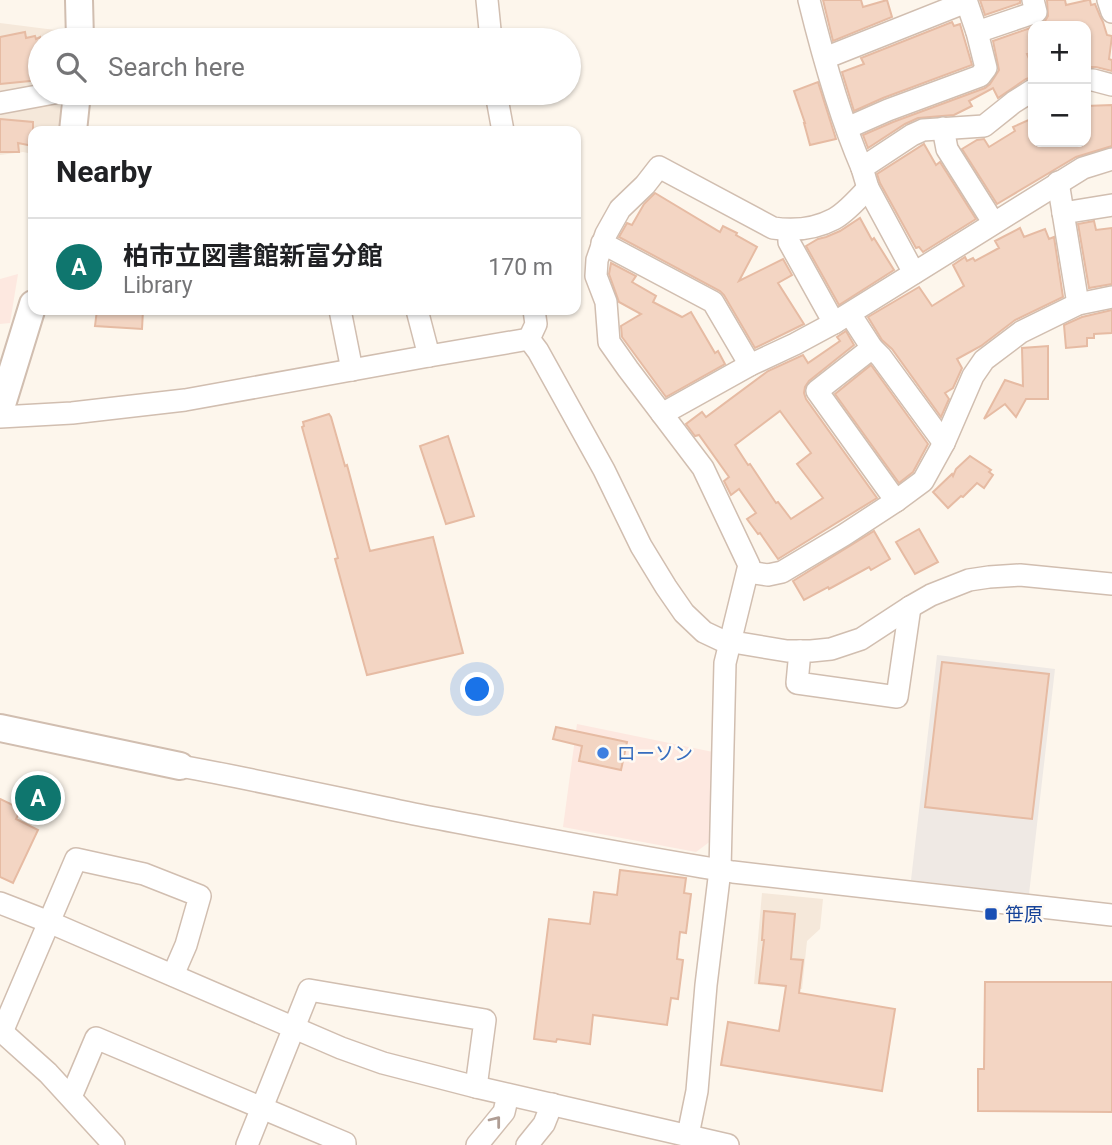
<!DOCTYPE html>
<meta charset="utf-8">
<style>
:root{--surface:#fff;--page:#f2f2f2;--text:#202124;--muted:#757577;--line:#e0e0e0;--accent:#0f766e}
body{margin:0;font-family:Roboto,"Noto Sans JP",sans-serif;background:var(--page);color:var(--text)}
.controls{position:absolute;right:21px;top:21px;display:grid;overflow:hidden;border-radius:14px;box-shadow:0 2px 5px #0004}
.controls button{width:63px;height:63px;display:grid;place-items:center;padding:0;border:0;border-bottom:2px solid var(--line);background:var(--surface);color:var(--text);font:35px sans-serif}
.you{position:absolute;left:478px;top:690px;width:24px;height:24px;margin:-18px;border:5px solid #fff;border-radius:50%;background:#1a73e8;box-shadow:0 0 0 10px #1a73e833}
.badge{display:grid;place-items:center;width:46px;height:46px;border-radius:50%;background:var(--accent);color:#fff;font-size:23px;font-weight:700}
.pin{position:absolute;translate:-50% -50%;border:4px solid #fff;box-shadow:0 2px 7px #0006}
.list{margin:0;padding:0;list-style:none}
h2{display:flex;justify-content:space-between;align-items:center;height:91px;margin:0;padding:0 28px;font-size:30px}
h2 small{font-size:23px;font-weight:400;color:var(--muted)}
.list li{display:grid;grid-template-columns:46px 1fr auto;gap:21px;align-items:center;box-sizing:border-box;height:98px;padding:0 28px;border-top:2px solid var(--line)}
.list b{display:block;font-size:26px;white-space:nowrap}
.list p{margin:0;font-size:23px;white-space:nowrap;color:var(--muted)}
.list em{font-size:23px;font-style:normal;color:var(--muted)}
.icon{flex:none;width:38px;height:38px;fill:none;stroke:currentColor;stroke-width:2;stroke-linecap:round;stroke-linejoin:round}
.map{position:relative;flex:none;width:1112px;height:1145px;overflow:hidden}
.search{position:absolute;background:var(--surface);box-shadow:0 2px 5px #0004;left:28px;top:28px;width:553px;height:77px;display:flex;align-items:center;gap:18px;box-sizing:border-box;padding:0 24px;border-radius:38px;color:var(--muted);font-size:26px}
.panel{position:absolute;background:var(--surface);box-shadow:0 2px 5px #0004;left:28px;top:126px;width:553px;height:189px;border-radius:14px}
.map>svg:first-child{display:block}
.residential{fill:#f5e8da}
.commercial{fill:#fde8e0}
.industrial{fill:#efe9e4}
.building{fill:#f3d5c3;stroke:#e6bba3;stroke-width:2;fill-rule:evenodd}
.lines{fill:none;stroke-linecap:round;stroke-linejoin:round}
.minor-casing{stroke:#d1beb0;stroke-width:24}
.tertiary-casing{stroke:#d1beb0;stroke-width:30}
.minor{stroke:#fff;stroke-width:21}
.tertiary{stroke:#fff;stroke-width:26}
.oneway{stroke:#af9d94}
.shop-dot{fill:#3f7fe0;stroke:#fffaf3;stroke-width:2.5}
.transit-dot{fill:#1a4fb4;stroke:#fffaf3;stroke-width:2.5}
.labels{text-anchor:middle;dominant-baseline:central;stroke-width:5;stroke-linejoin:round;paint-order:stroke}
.shop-label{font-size:19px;fill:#366cbe;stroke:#fffaf3;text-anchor:start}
.transit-label{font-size:19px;fill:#164399;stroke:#fffaf3;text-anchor:start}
</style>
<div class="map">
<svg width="1112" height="1145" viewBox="0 0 1112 1145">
<rect width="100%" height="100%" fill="#fdf6ec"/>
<g class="residential">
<polygon points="0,23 63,31 62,40 40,40 40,92 0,100"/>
<polygon points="59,96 61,115 58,131 33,131 33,154 23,152 0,155 0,110"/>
<polygon points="762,893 823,899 820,929 807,941 802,989 754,984"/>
</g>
<g class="commercial">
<polygon points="18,274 10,323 0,324 0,279"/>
<polygon points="577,724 713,752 712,840 696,852 563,827"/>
</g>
<polygon class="industrial" points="937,655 1055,669 1029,894 911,880"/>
<g class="building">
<polygon points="823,0 861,0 863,7 887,0 892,17 833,41"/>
<polygon points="980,0 1020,0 1020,3 985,15"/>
<polygon points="1047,0 1065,0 1066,5 1088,0 1090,0 1091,5 1095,4 1100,16 1103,22 1107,35 1112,36 1109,59 1112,60 1112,71 1096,67 1086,67 1086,26 1035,26 1045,21 1048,16"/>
<polygon points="952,22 954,26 960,24 972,65 883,98 854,111 842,72 864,64 861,58"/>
<polygon points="1033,27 1033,53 1027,54 1033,68 1033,77 1026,79 998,98 993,88 969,101 972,106 954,115 918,118 905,124 868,148 863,135 893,122 985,88 990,84 999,70 993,41"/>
<polygon points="25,32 26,38 35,36 36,39 40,37 40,80 0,84 0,37"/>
<polygon points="818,82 836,139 810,145 804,123 805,123 794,91"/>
<polygon points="1112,105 1112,146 1076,157 997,204 962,149 977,140 984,139 989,147 1015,131 1013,127 1033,118 1033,142 1086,142 1086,106"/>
<polygon points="0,119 33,122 33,146 18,143 19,152 0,152"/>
<polygon points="924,144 936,165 940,162 976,219 923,252 919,247 916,248 880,183 877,174"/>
<polygon points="655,193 720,232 723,226 737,233 736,235 757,247 739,281 783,259 792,275 778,283 804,324 755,348 724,295 720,291 619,237 627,223 632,225 644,204"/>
<polygon points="860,218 872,240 874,238 894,270 839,305 806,246 818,239 826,237 840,231"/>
<polygon points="1094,221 1096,230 1112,228 1112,284 1089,288 1078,224"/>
<polygon points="1020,228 1024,237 1045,229 1049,239 1054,237 1063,297 1015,320 981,346 957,359 962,368 953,388 945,393 949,399 941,417 892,349 882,340 868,317 919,287 932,306 964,286 953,265 965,257 967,261 973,258 975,261 999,248 995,241"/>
<polygon points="611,263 636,276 632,282 656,296 653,302 682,317 691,312 715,353 718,351 725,364 666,397 622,337 621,326 641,314 619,302 609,274"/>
<polygon points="97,310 143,310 142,329 95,326"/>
<polygon points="1112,310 1112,333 1094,334 1094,338 1087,338 1087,346 1066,348 1064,325 1082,317"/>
<path d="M846,331l8,14 -45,36 -4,6 -1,6 2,6 71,99 -99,61 -18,-26 -2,1 -11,-15 9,-6 -17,-24 -8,6 -7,-14 5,-4 -30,-42 -4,1 -9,-12 16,-12 4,5 62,-46 35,-16 5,8 32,-22 -3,-4zM780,411l31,42 -14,11 26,34 -32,21 -13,-17 -2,1 -26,-39 -2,1 -13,-20z"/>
<polygon points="1048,346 1048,399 1026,399 1016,417 1005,404 984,419 1005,380 1023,386 1022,348"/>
<polygon points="871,365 928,444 913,472 899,483 835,394"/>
<polygon points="329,414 331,417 345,466 347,465 370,551 433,537 463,653 367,675 335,559 338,558 302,427 304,426 303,422"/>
<polygon points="448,436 474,516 446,524 420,446"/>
<polygon points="970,456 991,470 989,472 993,475 984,488 977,483 963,497 961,496 948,508 933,492 952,474 953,476 956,469"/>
<polygon points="919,529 938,562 915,574 896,542"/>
<polygon points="874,531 890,559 871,570 869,567 829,589 828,587 804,600 793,581"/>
<polygon points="942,662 1049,674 1032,819 925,807"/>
<polygon points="556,727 627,742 621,770 579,761 582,746 553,739"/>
<polygon points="0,799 21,809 16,819 38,830 13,883 0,877"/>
<polygon points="620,870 686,878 684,893 691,894 686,933 680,932 677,959 683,960 678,999 671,998 667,1025 593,1015 590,1044 557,1039 556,1042 534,1039 549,919 590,924 594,892 617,895"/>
<polygon points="764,911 795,914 791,959 803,960 799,993 895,1009 882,1091 721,1065 728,1022 779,1031 786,986 759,983 764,940 762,940"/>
<polygon points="985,982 1112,982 1112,1112 978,1111 978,1069 984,1069"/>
</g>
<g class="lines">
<defs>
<g id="minor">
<polyline points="487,0 491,40"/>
<path d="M809,0c14,57 30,115 53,168"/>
<polyline points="1108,0 1112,12"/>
<polyline points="977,32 1036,12 1033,0"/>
<polyline points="825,58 966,2"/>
<polyline points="1086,80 1093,80 1112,85"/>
<polyline points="496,93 503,131"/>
<polyline points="0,103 54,93"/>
<polyline points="847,128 888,110 980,76 986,68 977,32 966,0"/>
<polyline points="943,128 947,149 993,222"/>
<polyline points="1058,182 1078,304"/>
<polyline points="1063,213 1112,205"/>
<polyline points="789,231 789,242 834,323"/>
<polyline points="602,243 713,302 750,365"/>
<polyline points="914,273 868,188 862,168 912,135 923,130 984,126 1014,102 1033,90"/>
<polyline points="340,310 352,370"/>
<polyline points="417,310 429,356"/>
<polyline points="534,310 536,324 529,339 538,351 604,470 641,546 666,587 684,613 704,632 721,640 787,651 811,651 831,649 861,639 910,607 931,595 969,580 989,577 1020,575 1112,584"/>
<polyline points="850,314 872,348 881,357 944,443"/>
<polyline points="872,348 817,391 896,501"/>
<polyline points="662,414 750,365 795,344 834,323 1083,168 1112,159"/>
<polyline points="0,417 72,413 185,400 429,356 529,339"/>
<polyline points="748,572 768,575 782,572 844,535 896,501 923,481 944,443 973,376 984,360 1021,332 1078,304 1112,297"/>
<polyline points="800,651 797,683 897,697 910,607"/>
<path d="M180,766c78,14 156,32 234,48 106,20 212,41 319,58l379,43"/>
<polyline points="0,903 49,922 341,1048 383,1063 476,1087 728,1145"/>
<polyline points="0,1030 48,1073 114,1145"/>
<polyline points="2,1032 76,859 144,874 200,896 186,945 173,975"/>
<polyline points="71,1097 96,1038 345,1143 345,1145"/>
<path d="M688,1135l9,-44 9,-106 14,-115 5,-207 24,-98 -46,-97 -75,-99 -19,-27 -3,-40 -10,-26 1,-16 9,-26 14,-25 25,-24 14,-18 114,61c20,3 42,1 61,-9 11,-6 25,-21 34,-31"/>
<polyline points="247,1145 309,990 485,1020 476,1087"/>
<polyline points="477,1145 504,1112 508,1095"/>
<polyline points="527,1145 544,1124 552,1104"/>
</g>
<g id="tertiary">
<polyline points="79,0 80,40"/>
<polyline points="73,131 77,93"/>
<polyline points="0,411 33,304"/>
<polyline points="0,728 180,766"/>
</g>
</defs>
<use href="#minor" class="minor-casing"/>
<use href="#tertiary" class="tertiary-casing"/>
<use href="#minor" class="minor"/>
<use href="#tertiary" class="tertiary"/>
</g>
<defs><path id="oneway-chevron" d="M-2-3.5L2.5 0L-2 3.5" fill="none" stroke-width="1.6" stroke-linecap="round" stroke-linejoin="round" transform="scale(1.75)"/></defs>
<use class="oneway" href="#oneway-chevron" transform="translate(496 1121) rotate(-52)"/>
<circle class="shop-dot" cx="603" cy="753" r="7"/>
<rect class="transit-dot" x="984" y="907" width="14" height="14" rx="3.5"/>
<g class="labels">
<g class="shop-label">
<text x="617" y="753">ローソン</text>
</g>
<g class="transit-label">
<text x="1005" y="914">笹原</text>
</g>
</g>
</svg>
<div class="controls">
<button>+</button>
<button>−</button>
</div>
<div class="you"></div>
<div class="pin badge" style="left:38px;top:798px">A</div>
<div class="search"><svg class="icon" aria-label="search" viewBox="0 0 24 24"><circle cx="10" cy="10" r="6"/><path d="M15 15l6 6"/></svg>Search here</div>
<section class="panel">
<h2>Nearby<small></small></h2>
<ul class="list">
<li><span class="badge">A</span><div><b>柏市立図書館新富分館</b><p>Library</p></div><em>170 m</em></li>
</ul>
</section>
</div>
